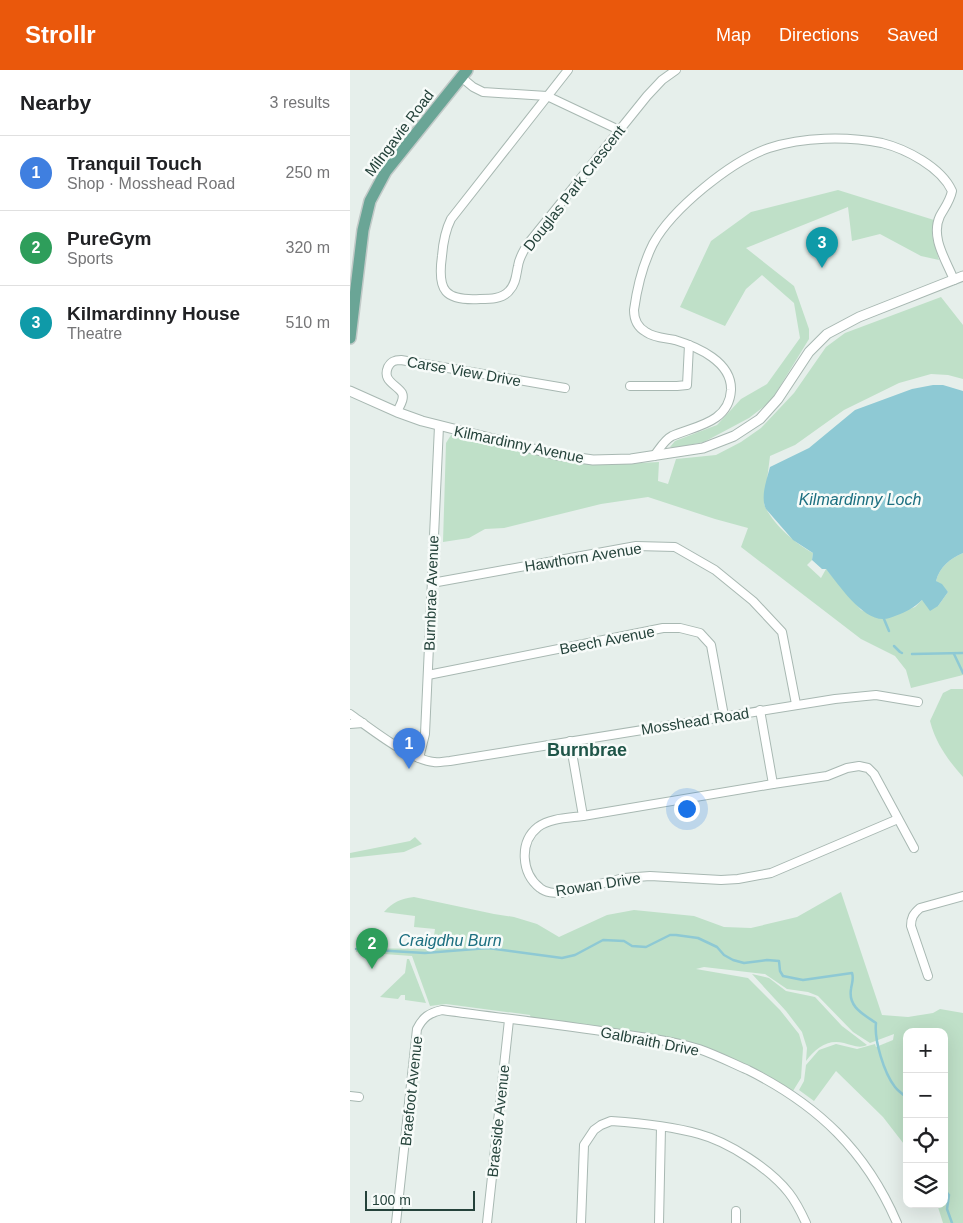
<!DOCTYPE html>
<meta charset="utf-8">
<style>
:root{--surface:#fff;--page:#f2f2f2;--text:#202124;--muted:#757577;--line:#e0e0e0;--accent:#ea580c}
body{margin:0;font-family:Helvetica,sans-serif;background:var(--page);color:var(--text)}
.controls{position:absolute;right:15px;bottom:15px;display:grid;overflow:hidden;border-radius:10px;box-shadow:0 5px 20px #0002}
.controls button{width:45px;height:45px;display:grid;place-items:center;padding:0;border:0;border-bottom:1px solid var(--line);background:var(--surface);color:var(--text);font:25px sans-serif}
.scale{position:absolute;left:15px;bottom:12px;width:110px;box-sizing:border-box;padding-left:5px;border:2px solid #24423a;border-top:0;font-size:14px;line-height:18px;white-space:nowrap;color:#24423a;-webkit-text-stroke:4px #f7fbf9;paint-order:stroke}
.you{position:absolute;left:336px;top:738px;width:18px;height:18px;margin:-12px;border:4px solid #fff;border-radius:50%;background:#1a73e8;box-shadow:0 0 0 8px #1a73e833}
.badge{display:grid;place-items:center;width:32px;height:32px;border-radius:50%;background:var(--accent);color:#fff;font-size:16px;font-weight:700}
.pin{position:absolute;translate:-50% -41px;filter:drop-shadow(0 1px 2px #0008)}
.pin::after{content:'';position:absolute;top:26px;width:18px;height:15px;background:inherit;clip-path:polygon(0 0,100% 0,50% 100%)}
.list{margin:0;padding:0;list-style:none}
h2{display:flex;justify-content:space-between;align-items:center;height:65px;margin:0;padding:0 20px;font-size:21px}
h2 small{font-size:16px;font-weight:400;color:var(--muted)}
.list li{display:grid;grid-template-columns:32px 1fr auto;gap:15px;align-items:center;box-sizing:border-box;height:75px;padding:0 20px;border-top:1px solid var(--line)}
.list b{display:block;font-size:19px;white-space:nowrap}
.list p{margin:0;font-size:16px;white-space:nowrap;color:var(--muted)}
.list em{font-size:16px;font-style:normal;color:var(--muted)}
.icon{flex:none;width:28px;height:28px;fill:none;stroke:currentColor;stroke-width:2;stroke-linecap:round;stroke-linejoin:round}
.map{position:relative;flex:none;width:613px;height:1153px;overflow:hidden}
header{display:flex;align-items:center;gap:30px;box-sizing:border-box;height:70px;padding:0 25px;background:var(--accent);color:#fff}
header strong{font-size:24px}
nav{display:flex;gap:28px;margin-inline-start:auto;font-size:18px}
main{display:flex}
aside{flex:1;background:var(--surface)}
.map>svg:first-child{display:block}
.green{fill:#bfe0c8}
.water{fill:#8ec9d4}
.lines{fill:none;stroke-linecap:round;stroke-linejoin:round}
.stream{stroke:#8ec9d4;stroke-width:2.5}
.minor-casing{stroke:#a8b8b2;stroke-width:10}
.tertiary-casing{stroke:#a8b8b2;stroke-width:11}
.primary-casing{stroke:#c2cac8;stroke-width:14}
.minor{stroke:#fff;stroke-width:8}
.tertiary{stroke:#fff;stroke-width:9}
.primary{stroke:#6aa596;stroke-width:11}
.labels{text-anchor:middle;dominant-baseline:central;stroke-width:5;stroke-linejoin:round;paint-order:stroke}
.street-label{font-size:15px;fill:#24423a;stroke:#f7fbf9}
.water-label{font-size:16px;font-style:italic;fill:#1c6f80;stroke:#f7fbf9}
.quarter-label{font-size:18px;font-weight:bold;fill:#1f5548;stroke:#f7fbf9}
</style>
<header>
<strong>Strollr</strong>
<nav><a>Map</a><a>Directions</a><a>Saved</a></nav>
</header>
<main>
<aside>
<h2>Nearby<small>3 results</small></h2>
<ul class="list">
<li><span class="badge" style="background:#3f7fe0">1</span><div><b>Tranquil Touch</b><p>Shop · Mosshead Road</p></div><em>250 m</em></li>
<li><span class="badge" style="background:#2e9e5b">2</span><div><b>PureGym</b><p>Sports</p></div><em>320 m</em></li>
<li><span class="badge" style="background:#0f9aa8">3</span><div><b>Kilmardinny House</b><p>Theatre</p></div><em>510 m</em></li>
</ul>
</aside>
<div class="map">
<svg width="613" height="1153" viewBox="0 0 613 1153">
<rect width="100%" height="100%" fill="#e6efeb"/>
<g class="green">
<polygon points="488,120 584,150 582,165 589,190 571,186 530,164 502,171 498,137 396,178 444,216 459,259 459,269 421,331 399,348 354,372 324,378 320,377 325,371 367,355 391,329 417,314 450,268 444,233 412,205 396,219 375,256 330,237 361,171 401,142"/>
<path d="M591,227l22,28v54l-15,-4 -17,-1 -32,9 -55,27 -49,35 -25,11 -6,48c8,20 31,39 49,49l-1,7 -5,5 14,13 5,-9 35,41 23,9 31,-12 7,-7 16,6 10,-14 -12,-11c4,-15 14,-22 27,-28v122l-52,13 -5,-18 -11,-14 -34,-17 -120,-92 7,-19 -33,-9 -67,-22 -47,7 -97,24 -19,1 -16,9 -26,4 3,-99 5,-8 38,9 113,21 57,-3 -1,19 10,3 8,-25 40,-4 25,-13 20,-14 33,-35 32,-46 19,-14z"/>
<path d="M601,619h12v88c-15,-17 -27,-33 -33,-56l13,-28z"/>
<polygon points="65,767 72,774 54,782 0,788 0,783 60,771"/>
<path d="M491,822l41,123 26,2 25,-4 7,-4 23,4v210h-20l-6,-19h7v-172h-37v116l-24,-31 -47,-46 -22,30 -15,-11 5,-9 2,-16 13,-15 17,-6 21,5 18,-5 1,3 17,-7 1,-6 -24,9 -17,-11 -35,-36 -10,-4 -21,-3 -22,-15 -61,-7 -8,2 52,9 32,32 19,24 4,14 -2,30 -8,13 -26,-15 -50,-23 -282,-45 -3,1 3,-2 10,-1 86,12 -1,-3 -84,-11 -16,2 -18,-50 -56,-4v-4l76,1 3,-20 -21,-2 1,-11 -31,-4c9,-10 16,-13 30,-15l80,17 20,3 23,7 22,13 48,-22 27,-5 60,6 30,11 27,1 46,-11z"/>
<polygon points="57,889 59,889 76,933 55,930 55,925 51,925 48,929 30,927 55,903"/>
<path d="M402,904l17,4 17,13 29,6 27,29 25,19c-8,4 -15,0 -23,-2 -17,-4 -28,5 -38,18l1,-13 -5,-16 -16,-21z"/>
</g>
<path class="water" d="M583,315h10l20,6v162c-13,6 -23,13 -27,28l6,3 6,8 -10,14 -8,5 -8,-11c-8,8 -16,12 -27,16 -3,1 -8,3 -11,3 -22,1 -45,-34 -58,-50h-4l-10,-9 1,-7 -20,-13 -27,-31c-6,-12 1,-30 4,-42l39,-19 46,-38 57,-21z"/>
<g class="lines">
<g class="stream">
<polyline points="534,549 539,561"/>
<polyline points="544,576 550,582 552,583"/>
<polyline points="562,584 613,583"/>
<polyline points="604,584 613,603"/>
<path d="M6,879l69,4 63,-5 74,10 13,-3 28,-15 21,1 8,5 14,1 24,-12h6l22,3 19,9 7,8 9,5 11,3 23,-3 12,1 1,10 3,5 20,4 49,-7c2,6 0,9 -1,16 -3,18 12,25 25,34 -2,17 8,50 19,64 3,4 8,7 12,11"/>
<polyline points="594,1119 599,1125 597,1139 602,1153"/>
</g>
<defs>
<g id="minor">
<path d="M218,0l-117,149c-6,12 -8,24 -9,37 -5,35 3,45 38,43 10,0 22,0 29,-8 7,-7 7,-16 9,-25 1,-8 5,-14 9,-21l120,-149 15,-16 14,-10"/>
<polyline points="111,7 123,17 133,22 197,26 269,60"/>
<polyline points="280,316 327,316 337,315 339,275"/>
<path d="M47,342c2,-5 8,-13 5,-19 -6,-9 -20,-12 -14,-26 3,-6 7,-7 13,-7l164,28"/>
<path d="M304,386c5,-6 10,-16 18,-20 23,-10 57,-13 59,-46 1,-28 -33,-43 -56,-50 -9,-2 -21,-2 -29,-8 -9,-5 -12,-13 -12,-22 3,-22 9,-46 19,-66 19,-35 78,-83 116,-96 34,-11 77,-12 113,-5 24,6 59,24 70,48 -2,10 -7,16 -12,25 -10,21 6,44 14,64"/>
<polyline points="82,513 286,476 325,477 365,500 403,531 432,562 446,634"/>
<polyline points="78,605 313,558 330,558 350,563 361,575 374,646"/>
<polyline points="410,640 423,714 477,706 497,698 509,696 518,698 524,704 564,778"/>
<path d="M0,644c21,15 60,46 84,48 5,1 11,-1 16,-1l385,-62 41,-4 42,7"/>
<polyline points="0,654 13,653"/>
<path d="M220,671l13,75c-14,2 -33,2 -45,11 -19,15 -17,46 2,61 6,5 14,5 22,5l62,-15 26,-2 71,4 17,-1 33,-6 127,-54"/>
<polyline points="69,688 75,664 89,356"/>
<polyline points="233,746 423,714"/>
<path d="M578,906l-17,-50c0,-8 2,-12 9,-18l43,-12"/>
<polyline points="0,1026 9,1027"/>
<path d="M46,1153l21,-194c6,-12 12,-16 25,-19 57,8 115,14 172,23 29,4 58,8 85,16 17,6 33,14 49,21 70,35 118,81 149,153"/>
<polyline points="137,1153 159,950"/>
<path d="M231,1153l3,-78 10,-15 7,-5 10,-4c29,2 60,5 88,13 30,8 71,35 90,59 7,9 12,19 17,30"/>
<polyline points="309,1153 311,1057"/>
<polyline points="386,1153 386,1141"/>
</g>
<polyline id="tertiary" points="0,321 47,342 72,351 207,385 243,390 281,389 353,378 384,366 410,349 428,329 459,282 477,264 509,247 613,206"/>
<polyline id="primary" points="0,268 13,160 20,131 36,101 117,0"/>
</defs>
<use href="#minor" class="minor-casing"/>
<use href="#tertiary" class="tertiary-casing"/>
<use href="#primary" class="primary-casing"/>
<use href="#minor" class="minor"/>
<use href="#tertiary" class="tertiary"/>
<use href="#primary" class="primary"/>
</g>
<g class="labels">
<g class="street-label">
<text transform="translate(49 63) rotate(-53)">Milngavie Road</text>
<text transform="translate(224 118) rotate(-52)">Douglas Park Crescent</text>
<text transform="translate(114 301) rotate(10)">Carse View Drive</text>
<text transform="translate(169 374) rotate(12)">Kilmardinny Avenue</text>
<text transform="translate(233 487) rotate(-9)">Hawthorn Avenue</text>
<text transform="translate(81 523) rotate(-88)">Burnbrae Avenue</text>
<text transform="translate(257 570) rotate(-11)">Beech Avenue</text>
<text transform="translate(345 651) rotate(-9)">Mosshead Road</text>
<text transform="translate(248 814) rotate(-9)">Rowan Drive</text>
<text transform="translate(300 971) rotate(11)">Galbraith Drive</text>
<text transform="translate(61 1021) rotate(-84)">Braefoot Avenue</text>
<text transform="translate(148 1051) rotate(-84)">Braeside Avenue</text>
</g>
<g class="water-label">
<text x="510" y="429">Kilmardinny Loch</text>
<text x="100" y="870">Craigdhu Burn</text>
</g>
<g class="quarter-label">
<text x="237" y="680">Burnbrae</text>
</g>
</g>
</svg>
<div class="controls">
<button>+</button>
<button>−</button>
<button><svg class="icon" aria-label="locate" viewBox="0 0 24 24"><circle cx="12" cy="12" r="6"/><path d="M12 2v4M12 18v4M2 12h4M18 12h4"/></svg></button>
<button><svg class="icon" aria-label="layers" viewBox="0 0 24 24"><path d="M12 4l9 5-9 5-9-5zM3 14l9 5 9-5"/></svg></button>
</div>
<div class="scale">100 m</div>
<div class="you"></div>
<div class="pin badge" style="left:59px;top:699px;background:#3f7fe0">1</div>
<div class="pin badge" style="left:22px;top:899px;background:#2e9e5b">2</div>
<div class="pin badge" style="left:472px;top:198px;background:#0f9aa8">3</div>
</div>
</main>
